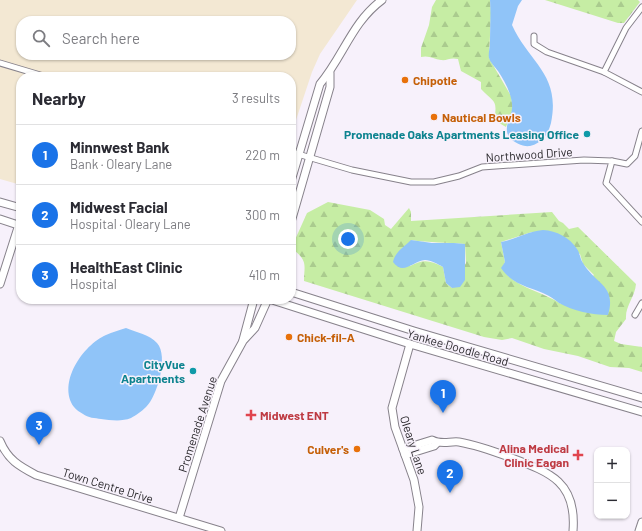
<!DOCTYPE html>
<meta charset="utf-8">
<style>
:root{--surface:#fff;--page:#f2f2f3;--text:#2b2b33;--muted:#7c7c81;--line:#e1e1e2;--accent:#1a73e8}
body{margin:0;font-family:Barlow,sans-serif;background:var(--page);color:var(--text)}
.controls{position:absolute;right:12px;bottom:12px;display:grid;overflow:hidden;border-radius:8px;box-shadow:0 1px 3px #0004}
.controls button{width:36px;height:36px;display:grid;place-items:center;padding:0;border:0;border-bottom:1px solid var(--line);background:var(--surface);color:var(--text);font:20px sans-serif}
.you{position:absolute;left:348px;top:239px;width:14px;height:14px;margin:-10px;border:3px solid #fff;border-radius:50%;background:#1a73e8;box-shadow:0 0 0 6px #1a73e833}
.badge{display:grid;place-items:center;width:26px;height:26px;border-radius:50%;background:var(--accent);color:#fff;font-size:13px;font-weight:700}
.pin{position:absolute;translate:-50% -33px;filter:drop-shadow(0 1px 2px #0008)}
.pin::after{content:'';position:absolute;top:21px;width:14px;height:12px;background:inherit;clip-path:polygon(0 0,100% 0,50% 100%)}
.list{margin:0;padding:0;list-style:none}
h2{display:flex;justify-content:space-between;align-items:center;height:52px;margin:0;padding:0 16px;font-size:17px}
h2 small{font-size:13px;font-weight:400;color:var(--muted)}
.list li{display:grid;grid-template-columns:26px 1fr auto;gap:12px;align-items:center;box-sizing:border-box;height:60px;padding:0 16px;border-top:1px solid var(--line)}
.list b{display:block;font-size:15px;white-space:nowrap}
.list p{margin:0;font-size:13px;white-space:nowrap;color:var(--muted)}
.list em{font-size:13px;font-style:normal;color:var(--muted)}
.icon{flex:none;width:22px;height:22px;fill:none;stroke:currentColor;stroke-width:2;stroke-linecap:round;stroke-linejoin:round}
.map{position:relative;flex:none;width:642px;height:531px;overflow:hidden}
.search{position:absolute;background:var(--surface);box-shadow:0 1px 3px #0004;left:16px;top:16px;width:280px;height:44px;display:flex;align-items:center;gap:10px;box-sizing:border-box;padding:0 14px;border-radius:16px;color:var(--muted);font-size:15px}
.panel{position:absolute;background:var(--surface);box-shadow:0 1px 3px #0004;left:16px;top:72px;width:280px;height:232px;border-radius:16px}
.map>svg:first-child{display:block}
.commercial{fill:#f3e8d3;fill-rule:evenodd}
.forest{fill:url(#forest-firs);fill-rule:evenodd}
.water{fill:#90c4f8}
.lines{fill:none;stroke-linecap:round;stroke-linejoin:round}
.street-casing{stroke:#87828b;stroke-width:7}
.secondary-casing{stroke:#87828b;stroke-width:9}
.street{stroke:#fff;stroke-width:5}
.secondary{stroke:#fff;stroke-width:7}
.food-dot{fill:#e8710a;stroke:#f7f1fb;stroke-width:1.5}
.culture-dot{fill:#0f9aa8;stroke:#f7f1fb;stroke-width:1.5}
.health-dot{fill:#e0444e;stroke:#f7f1fb;stroke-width:1.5}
.labels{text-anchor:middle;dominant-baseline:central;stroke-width:3;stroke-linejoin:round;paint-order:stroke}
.food-label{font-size:12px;font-weight:bold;fill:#c56008;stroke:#f7f1fb;text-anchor:start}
.culture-label{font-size:12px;font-weight:bold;fill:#0d838f;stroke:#f7f1fb;text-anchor:end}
.street-label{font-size:12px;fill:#2c2a2e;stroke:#f7f1fb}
.health-label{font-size:12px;font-weight:bold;fill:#be3a42;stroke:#f7f1fb;text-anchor:start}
</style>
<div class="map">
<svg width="642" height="531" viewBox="0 0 642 531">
<defs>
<pattern id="forest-firs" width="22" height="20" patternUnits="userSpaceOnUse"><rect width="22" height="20" fill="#c6eda4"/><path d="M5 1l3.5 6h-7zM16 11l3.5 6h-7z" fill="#aacb8e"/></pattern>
</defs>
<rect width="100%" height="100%" fill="#f7f1fb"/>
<path class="commercial" d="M0,0h357l-37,54 -8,18 -21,63v-58h-270v108l-21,-6zM21,21h270v34h-270z"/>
<g class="forest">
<path d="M436,0h54l1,13 -2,45 22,38 2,12 -7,19 -12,-7c4,-21 0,-17 -13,-31v-7l-20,-11 -3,-12c-8,-2 -11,2 -17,1 -7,-1 -12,-5 -20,-3v-9l8,-23 3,-18z"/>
<polygon points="545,0 638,0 640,2 624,23 618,23"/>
<path d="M328,202l42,8 14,9 1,6 6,4 18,-21 2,4v9l141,-9 7,9 4,2 6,6 9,-2 58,57c-1,13 -11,22 -10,35l-10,13 -2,9 7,3 21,3v25l-13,-4 -19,-1 -32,-11 -34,-7 -32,-11 -10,2 -18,-3 -180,-56c0,-15 4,-19 -9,-30l-1,-9 13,-29zM532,232l48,22 3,10 11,11 -33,29c-19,-13 -47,-16 -59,-36l3,-6 -4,-20zM411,240c18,3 36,2 54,4l1,19 -14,25 -6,-5 -3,-16c-13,-7 -20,-8 -33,-1z"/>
</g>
<g class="water">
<path d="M490,0h32l-4,6 -6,19c17,38 49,49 39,98 -3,12 -9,20 -21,23 -7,1 -15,-3 -20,-8 -9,-11 4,-23 2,-34 -1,-12 -8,-24 -14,-33 -3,-4 -8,-9 -9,-13 -1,-4 1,-11 1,-15 0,-15 1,-29 0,-43z"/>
<path d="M543,230c14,1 26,7 34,19 3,4 3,10 6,14 12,21 34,22 25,52 -16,0 -35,-4 -49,-12 -3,-2 -6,-5 -10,-7 -18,-10 -35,-9 -48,-28l4,-6 -4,-20c15,-3 25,-10 42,-12z"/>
<path d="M411,240l21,3h22l11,1v36l-5,7 -8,1 -6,-5 -3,-16c-5,-3 -12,-7 -18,-7 -12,1 -22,16 -32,2 2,-10 11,-15 18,-22z"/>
<path d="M126,328c10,4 24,7 31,15 12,13 0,54 -11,64 -4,4 -11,9 -15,11 -10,4 -21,2 -30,1 -6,-1 -13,-1 -18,-5 -3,-2 -7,-4 -9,-7 -17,-24 9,-62 32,-72 6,-3 14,-5 20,-7z"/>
</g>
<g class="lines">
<defs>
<g id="street">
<polyline points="642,7 626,28 604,72 642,92"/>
<polyline points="534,36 534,44 547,52 604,72"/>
<polyline points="0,63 47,77"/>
<polyline points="291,152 352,170 411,182 434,182 459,176 482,167 584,160 612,161 606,183 642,222"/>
<polyline points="612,161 627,164 635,156 642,131"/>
<polyline points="635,315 642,303"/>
</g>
<g id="secondary">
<path d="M291,181l29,-97c23,-27 32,-62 62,-84"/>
<polyline points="0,202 21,208"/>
<polyline points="0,219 21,226"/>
<polyline points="291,222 330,87 330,73"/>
<polyline points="0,284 21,218"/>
<polyline points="291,292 414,331 642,398"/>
<polyline points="269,299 410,344 642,412"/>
<polyline points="243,340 254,299"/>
<polyline points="410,344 392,408 395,427 414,480 419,507 417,531"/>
<path d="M0,441c8,19 19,25 36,34l185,56"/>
<path d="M403,449l29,-9c9,5 18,1 27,2 17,3 34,9 50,15 40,15 68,24 64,74"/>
<polyline points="405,455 434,446 437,443"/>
<polyline points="179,518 221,381 243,341 255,328 268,299"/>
<polyline points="639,531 642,522"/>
</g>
</defs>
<use href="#street" class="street-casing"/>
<use href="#secondary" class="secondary-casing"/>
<use href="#street" class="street"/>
<use href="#secondary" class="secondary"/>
</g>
<g class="food-dot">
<circle cx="405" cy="80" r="4"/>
<circle cx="434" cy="117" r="4"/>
<circle cx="289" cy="337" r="4"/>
<circle cx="357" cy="449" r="4"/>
</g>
<g class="culture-dot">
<circle cx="587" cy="134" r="4"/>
<circle cx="193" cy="371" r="4"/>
</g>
<g class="health-dot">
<path d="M249 409h4v4h4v4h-4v4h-4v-4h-4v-4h4z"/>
<path d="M576 449h4v4h4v4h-4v4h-4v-4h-4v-4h4z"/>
</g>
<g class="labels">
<g class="food-label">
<text x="413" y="80">Chipotle</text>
<text x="442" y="117">Nautical Bowls</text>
<text x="297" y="337">Chick-fil-A</text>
<text x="349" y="449" text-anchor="end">Culver's</text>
</g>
<g class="culture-label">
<text x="579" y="134">Promenade Oaks Apartments Leasing Office</text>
<text x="185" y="364">CityVue<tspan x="185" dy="14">Apartments</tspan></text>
</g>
<g class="street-label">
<text transform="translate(529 154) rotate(-4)">Northwood Drive</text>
<text transform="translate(458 347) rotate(16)">Yankee Doodle Road</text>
<text transform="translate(197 424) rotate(-72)">Promenade Avenue</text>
<text transform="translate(414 445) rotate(72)">Oleary Lane</text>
<text transform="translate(108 485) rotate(17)">Town Centre Drive</text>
</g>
<g class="health-label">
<text x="260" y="415">Midwest ENT</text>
<text x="569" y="448" text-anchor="end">Alina Medical<tspan x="569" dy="14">Clinic Eagan</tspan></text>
</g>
</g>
</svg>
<div class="controls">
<button>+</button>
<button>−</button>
</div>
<div class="you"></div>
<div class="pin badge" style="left:443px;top:413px">1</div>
<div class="pin badge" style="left:450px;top:493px">2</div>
<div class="pin badge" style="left:39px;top:445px">3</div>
<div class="search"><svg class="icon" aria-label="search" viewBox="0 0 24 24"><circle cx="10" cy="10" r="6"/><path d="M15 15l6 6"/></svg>Search here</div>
<section class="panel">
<h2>Nearby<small>3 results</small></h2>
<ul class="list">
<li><span class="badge">1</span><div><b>Minnwest Bank</b><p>Bank · Oleary Lane</p></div><em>220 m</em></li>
<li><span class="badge">2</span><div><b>Midwest Facial</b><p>Hospital · Oleary Lane</p></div><em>300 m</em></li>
<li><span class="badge">3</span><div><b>HealthEast Clinic</b><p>Hospital</p></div><em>410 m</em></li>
</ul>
</section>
</div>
